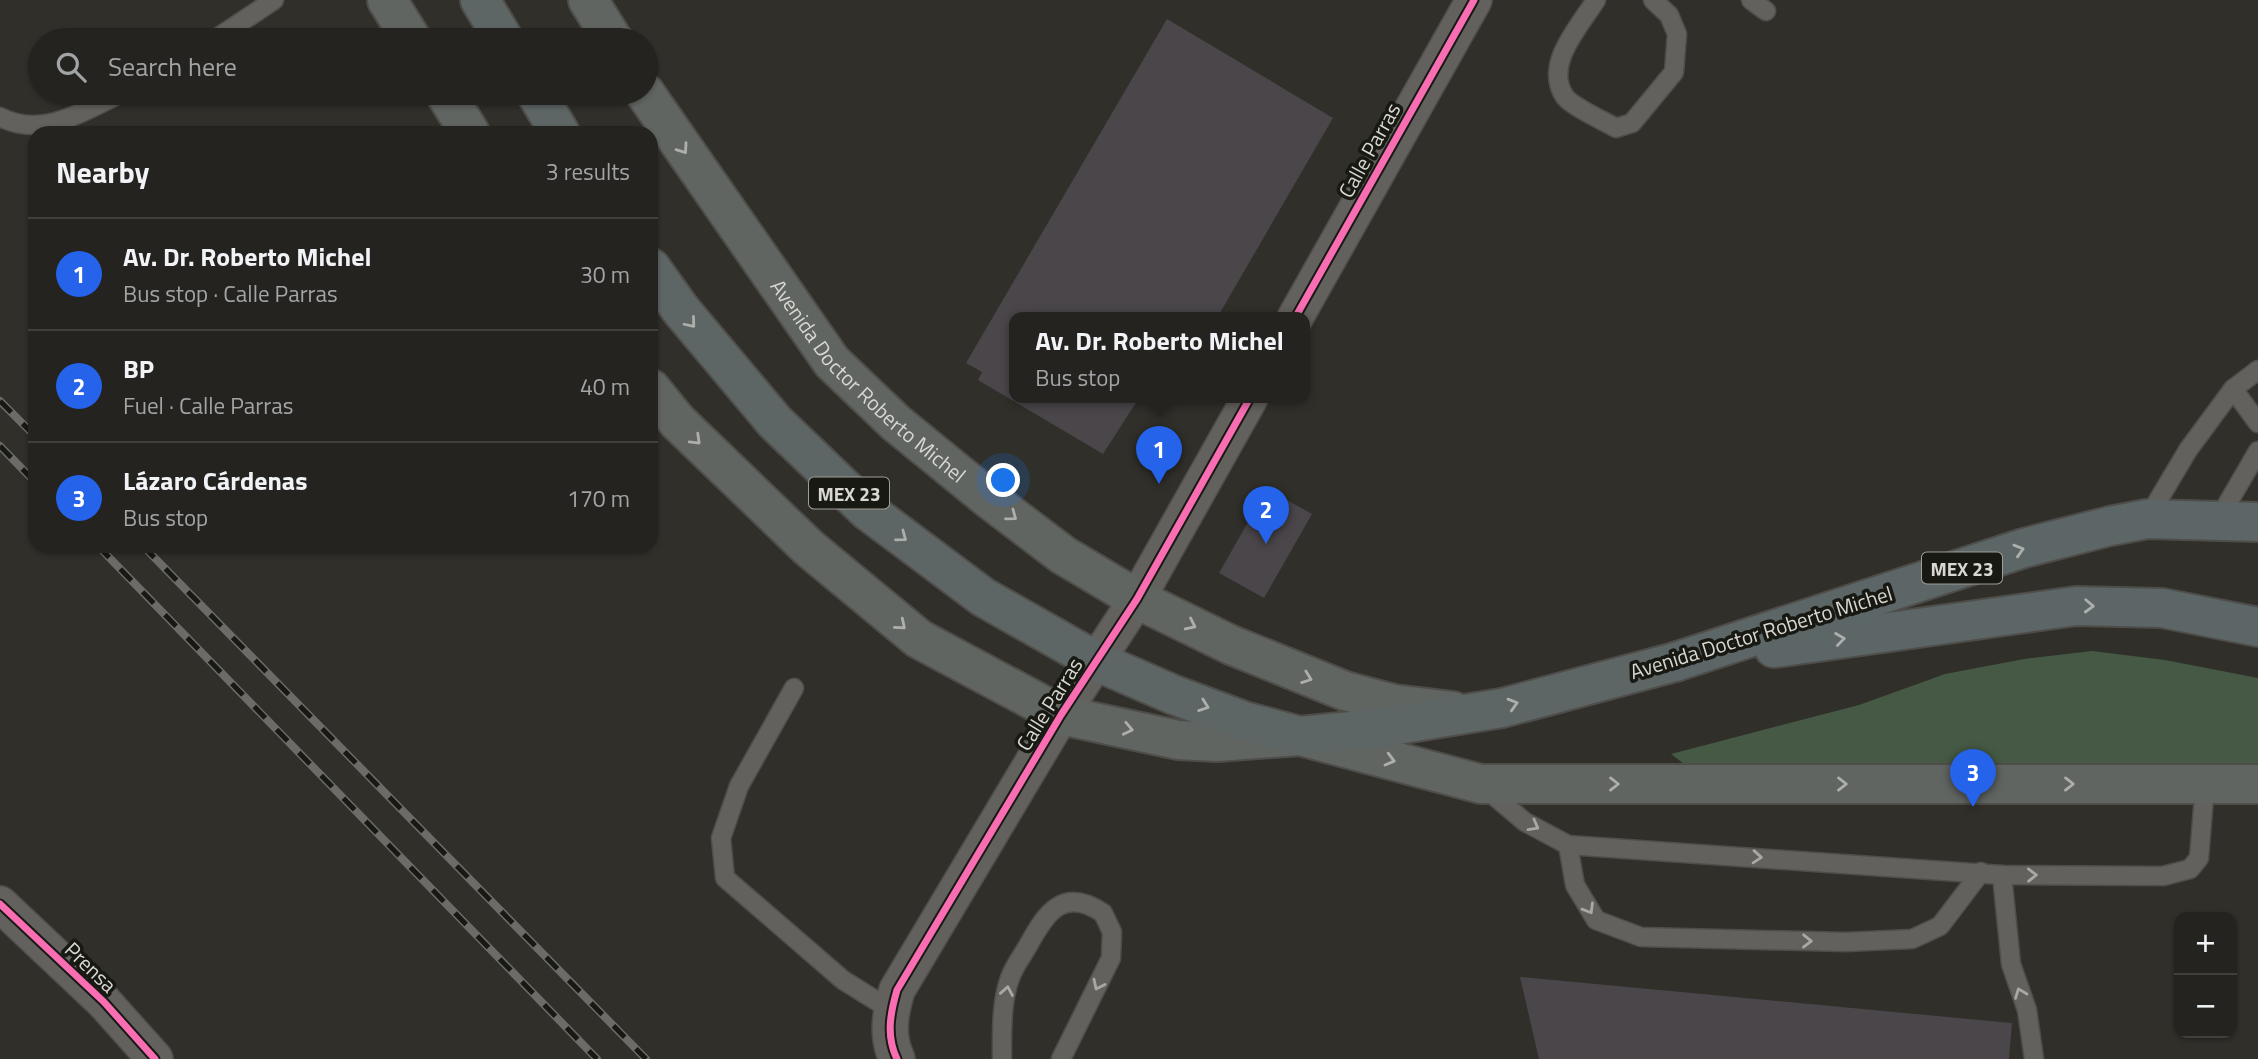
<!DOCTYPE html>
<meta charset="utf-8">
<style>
:root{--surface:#242320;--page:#302f2d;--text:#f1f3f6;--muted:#a3a4a5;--line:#41403e;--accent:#2563eb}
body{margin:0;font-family:"Titillium Web",sans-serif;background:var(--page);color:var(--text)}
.controls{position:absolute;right:21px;bottom:21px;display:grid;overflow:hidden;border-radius:14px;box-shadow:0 2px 5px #0004}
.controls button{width:63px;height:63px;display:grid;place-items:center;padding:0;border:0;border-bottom:2px solid var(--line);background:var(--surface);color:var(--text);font:35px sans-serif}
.you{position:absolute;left:1004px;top:481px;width:24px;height:24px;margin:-18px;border:5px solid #fff;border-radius:50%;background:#1a73e8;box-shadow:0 0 0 10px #1a73e833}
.badge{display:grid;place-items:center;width:46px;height:46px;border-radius:50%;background:var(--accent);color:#fff;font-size:23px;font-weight:700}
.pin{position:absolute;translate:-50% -58px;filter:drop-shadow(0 2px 4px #0008)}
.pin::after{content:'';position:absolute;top:37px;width:24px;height:21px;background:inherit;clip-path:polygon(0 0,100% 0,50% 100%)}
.popup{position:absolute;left:1009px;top:312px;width:301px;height:91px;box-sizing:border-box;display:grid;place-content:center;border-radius:14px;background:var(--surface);filter:drop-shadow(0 2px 5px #0005);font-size:23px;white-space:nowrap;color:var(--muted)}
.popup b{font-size:26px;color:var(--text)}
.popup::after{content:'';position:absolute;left:50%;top:100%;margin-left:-14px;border:14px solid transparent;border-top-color:var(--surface)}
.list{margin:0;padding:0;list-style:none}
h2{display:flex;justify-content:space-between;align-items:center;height:91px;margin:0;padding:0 28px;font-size:30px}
h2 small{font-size:23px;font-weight:400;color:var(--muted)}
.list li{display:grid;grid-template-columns:46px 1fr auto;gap:21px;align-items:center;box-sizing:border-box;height:112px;padding:0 28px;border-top:2px solid var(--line)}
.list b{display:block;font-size:26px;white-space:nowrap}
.list p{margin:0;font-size:23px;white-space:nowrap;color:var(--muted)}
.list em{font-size:23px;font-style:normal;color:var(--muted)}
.icon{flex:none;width:38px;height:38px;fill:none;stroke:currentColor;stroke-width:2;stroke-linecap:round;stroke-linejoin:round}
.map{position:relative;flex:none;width:2258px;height:1059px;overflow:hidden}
.search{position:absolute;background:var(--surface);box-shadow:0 2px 5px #0004;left:28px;top:28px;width:630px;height:77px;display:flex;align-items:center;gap:18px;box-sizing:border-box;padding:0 24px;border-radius:38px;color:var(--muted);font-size:26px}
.panel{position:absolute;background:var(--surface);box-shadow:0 2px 5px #0004;left:28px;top:126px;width:630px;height:427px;border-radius:21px}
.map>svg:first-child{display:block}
.green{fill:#455944}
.building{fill:#4a464a}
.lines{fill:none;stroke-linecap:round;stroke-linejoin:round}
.service-casing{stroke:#4e4d49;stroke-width:21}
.minor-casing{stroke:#4e4d49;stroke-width:38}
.secondary-casing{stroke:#4e4d49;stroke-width:42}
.primary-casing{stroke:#4e4d49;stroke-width:42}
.trunk-casing{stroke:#4e4d49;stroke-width:42}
.service{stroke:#62615e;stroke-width:18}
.minor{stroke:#62615e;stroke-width:35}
.secondary{stroke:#616562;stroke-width:38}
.primary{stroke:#5e6565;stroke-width:38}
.trunk{stroke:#5c6666;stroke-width:38}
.rail-casing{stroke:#6c6b68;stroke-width:8}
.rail{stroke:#191914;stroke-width:5;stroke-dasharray:16;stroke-linecap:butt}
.cycleway-casing{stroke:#191914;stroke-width:11}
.cycleway{stroke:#f96db3;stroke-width:7}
.oneway{stroke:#aeafaa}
.oneway2{stroke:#adafab}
.oneway3{stroke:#adafac}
.oneway4{stroke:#a9a8a3}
.labels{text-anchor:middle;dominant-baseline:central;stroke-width:7;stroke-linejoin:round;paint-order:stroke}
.shield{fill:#191914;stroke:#9f9e98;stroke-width:2}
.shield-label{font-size:19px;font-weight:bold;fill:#d8d7d1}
.street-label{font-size:21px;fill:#d8d7d1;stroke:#191914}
</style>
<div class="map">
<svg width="2258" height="1059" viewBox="0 0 2258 1059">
<rect width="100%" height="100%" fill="#302f2a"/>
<polygon class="green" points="2092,651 2165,660 2258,678 2258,771 1684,764 1671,754 1859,705 1945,674 2024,659"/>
<g class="building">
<polygon points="1167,19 1333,118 1217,318 1014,318 1014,398 1139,398 1103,454 978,380 982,372 966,363"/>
<polygon points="1267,489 1312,514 1264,598 1219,573"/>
<polygon points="1520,977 2012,1023 2009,1059 1539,1059"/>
</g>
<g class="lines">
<defs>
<g id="service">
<path d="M1596,0c-17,27 -53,65 -31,97 8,10 39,24 51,31l16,-5 42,-51 3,-38 -8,-19 -16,-15"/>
<polyline points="1751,0 1766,11"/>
<polyline points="214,40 274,0"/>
<path d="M0,117c43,22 83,-6 122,-24"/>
<polyline points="2258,370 2233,389 2258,423"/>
<polyline points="2147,519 2188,450 2233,389"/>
<polyline points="2218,520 2258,451"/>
<polyline points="794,688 739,786 721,838 725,878 843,980 891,1010"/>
<polyline points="1486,789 1525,822 1568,845 2002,875 2163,876 2190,869 2199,858 2205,784"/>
<polyline points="1568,845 1575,885 1596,920 1641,937 1846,942 1912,939 1940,926 1981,872"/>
<polyline points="2002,875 2011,964 2027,1010 2034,1059"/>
<path d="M1002,1059c0,-26 -1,-57 8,-81 4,-12 13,-23 19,-34 18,-33 35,-57 74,-31l9,19 -1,26 -50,101"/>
</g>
<g id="minor">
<polyline points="1295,318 1474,0"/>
<polyline points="0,904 104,1002 155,1059"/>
<path d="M897,1059c-11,-23 -7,-45 0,-69l164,-275 76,-116 113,-201"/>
</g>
<g id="secondary">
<polyline points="387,0 412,40"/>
<polyline points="588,0 613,40"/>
<polyline points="445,93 470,133"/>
<path id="s1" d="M645,93l187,269 64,61 92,75 75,57 74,44 94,46 114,46 49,13 59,7"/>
<polyline points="651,389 677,421 809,548 919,639 1061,715 1178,740 1217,742 1300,736 1481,784 2258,784"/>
</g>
<g id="primary">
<polyline points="480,0 504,40"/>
<polyline points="536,93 560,133"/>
<polyline points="651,268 681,310 775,422 868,511 983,597 1096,661 1174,695 1244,721 1300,736 1372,729 1502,708 1675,662"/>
</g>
<g id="trunk">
<polyline points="1774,648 2076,606 2162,608 2258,627"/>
<polyline points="1675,662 2024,548 2110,526 2147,519 2258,522"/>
</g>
</defs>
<use href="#service" class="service-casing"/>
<use href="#minor" class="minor-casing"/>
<use href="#secondary" class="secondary-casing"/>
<use href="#primary" class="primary-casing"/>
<use href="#trunk" class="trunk-casing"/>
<use href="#service" class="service"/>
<use href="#minor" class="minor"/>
<use href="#secondary" class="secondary"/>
<use href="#primary" class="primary"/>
<use href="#trunk" class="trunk"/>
<defs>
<g id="rail">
<polyline points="0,401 35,436"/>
<polyline points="0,446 35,482"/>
<polyline points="98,546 597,1059"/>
<polyline points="143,546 646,1059"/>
</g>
</defs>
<use href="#rail" class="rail-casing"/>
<use href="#rail" class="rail"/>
<defs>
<g id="cycleway">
<polyline points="1295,318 1474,0"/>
<polyline points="0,904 104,1002 155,1059"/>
<path d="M897,1059c-11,-23 -7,-45 0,-69l164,-275 76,-116 113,-201"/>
</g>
</defs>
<use href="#cycleway" class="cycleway-casing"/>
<use href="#cycleway" class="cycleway"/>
</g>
<defs><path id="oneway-chevron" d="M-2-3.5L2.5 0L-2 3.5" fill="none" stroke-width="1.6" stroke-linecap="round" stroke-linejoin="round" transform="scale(1.75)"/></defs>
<g class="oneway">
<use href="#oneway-chevron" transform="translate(683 149) rotate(55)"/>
<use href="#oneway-chevron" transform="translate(696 440) rotate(44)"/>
<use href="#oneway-chevron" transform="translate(1012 516) rotate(37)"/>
<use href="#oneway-chevron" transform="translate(901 625) rotate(40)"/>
<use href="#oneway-chevron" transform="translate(1191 625) rotate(26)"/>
<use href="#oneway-chevron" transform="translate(1307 678) rotate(20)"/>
<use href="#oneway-chevron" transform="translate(1128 729) rotate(12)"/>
<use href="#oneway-chevron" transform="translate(1390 760) rotate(15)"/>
<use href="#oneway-chevron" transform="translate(1614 784)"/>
<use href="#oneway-chevron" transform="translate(1842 784)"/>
<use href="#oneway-chevron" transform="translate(2069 784)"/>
</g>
<g class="oneway2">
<use href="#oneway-chevron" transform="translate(691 323) rotate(50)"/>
<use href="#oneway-chevron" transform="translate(902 537) rotate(37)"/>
<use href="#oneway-chevron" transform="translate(1513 704) rotate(-16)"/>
<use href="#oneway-chevron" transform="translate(1204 706) rotate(20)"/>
</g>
<g class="oneway3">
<use href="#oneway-chevron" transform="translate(2019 550) rotate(-17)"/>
<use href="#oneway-chevron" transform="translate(2089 606) rotate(2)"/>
<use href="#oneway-chevron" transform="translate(1840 639) rotate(-8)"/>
</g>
<g class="oneway4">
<use href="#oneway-chevron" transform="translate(1534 826) rotate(29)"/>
<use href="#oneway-chevron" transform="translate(1757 857) rotate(4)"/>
<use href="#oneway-chevron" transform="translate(2032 875) rotate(-1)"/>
<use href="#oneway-chevron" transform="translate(1589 909) rotate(59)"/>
<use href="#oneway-chevron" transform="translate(1807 941) rotate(1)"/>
<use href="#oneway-chevron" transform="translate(1098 985) rotate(116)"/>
<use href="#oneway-chevron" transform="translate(1007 991) rotate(-80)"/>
<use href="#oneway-chevron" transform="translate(2020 993) rotate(-111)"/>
</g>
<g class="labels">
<g class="shield">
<rect x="809" y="477.5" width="80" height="31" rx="5"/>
<rect x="1922" y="552.5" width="80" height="31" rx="5"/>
</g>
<g class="shield-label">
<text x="849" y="493">MEX 23</text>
<text x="1962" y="568">MEX 23</text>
</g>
<g class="street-label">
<text transform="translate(1369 150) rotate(-61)">Calle Parras</text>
<text stroke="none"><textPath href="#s1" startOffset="366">Avenida Doctor Roberto Michel</textPath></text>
<text transform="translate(1761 632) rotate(-17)">Avenida Doctor Roberto Michel</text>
<text transform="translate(1049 704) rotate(-58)">Calle Parras</text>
<text transform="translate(91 967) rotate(44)">Prensa</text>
</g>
</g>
</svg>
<div class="controls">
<button>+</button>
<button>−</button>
</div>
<div class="you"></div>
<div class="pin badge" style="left:1159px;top:484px">1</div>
<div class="popup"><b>Av. Dr. Roberto Michel</b>Bus stop</div>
<div class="pin badge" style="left:1266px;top:544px">2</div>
<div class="pin badge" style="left:1973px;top:807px">3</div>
<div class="search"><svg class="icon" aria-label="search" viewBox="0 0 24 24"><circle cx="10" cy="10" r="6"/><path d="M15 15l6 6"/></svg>Search here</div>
<section class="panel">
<h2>Nearby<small>3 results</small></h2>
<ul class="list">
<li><span class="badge">1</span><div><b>Av. Dr. Roberto Michel</b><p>Bus stop · Calle Parras</p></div><em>30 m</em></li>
<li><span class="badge">2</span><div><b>BP</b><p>Fuel · Calle Parras</p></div><em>40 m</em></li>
<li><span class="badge">3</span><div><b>Lázaro Cárdenas</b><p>Bus stop</p></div><em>170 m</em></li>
</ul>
</section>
</div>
